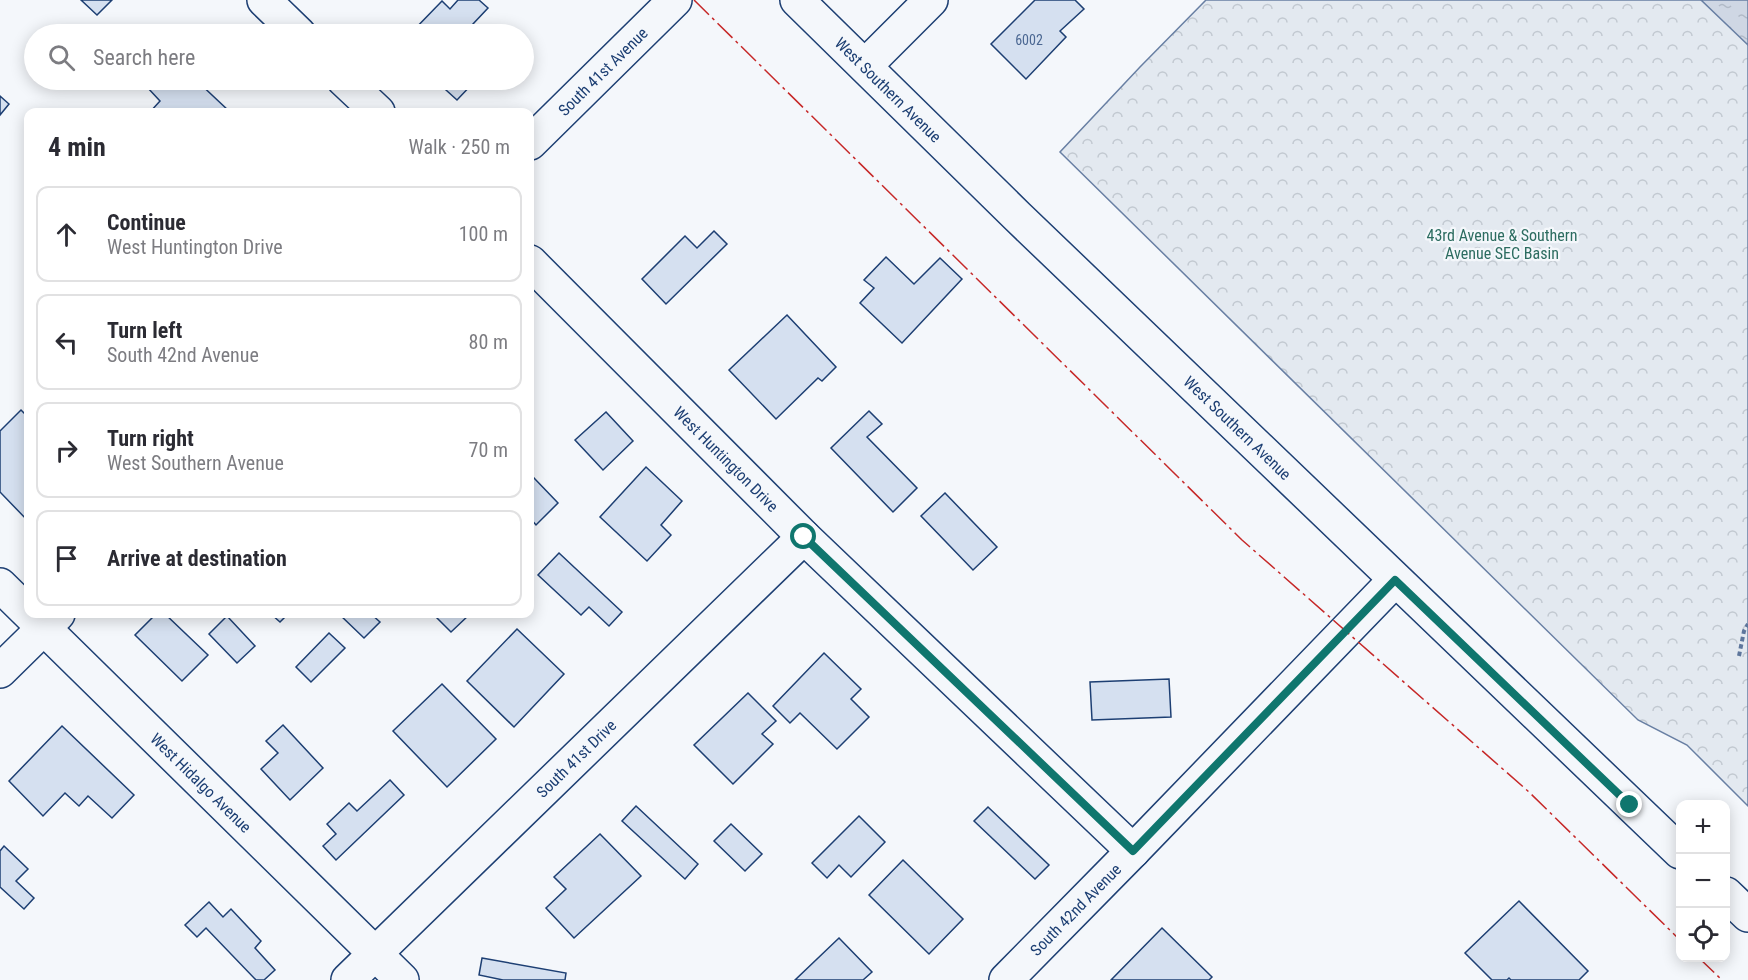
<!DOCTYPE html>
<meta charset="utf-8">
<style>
:root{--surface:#fff;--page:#f2f2f3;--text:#2b2b33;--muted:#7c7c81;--line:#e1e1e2}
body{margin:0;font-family:"Roboto Condensed",sans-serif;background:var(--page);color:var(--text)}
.controls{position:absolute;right:18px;bottom:18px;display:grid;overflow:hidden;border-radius:12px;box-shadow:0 3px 15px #0003}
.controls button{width:54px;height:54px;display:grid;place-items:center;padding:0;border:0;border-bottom:2px solid var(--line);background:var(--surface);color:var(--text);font:30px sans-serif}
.stop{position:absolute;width:18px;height:18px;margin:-14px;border:4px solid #0f766e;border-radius:50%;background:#fff}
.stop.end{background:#0f766e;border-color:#fff;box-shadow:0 2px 6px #0008}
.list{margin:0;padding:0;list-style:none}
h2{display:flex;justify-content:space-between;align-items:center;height:78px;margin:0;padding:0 24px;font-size:26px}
h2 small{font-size:20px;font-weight:400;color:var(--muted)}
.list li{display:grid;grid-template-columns:39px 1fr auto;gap:18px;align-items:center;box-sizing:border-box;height:96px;margin:0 12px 12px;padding:0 12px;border:2px solid var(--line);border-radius:12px}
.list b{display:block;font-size:22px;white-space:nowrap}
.list p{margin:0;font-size:20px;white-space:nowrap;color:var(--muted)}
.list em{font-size:20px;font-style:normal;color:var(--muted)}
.icon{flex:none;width:33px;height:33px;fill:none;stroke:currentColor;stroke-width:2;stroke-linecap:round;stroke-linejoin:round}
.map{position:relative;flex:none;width:1748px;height:980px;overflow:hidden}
.search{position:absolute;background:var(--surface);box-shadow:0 3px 15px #0003;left:24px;top:24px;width:510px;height:66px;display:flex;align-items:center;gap:15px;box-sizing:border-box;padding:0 21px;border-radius:33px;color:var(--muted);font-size:22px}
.panel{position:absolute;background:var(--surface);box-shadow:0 3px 15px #0003;left:24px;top:108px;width:510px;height:510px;border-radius:12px}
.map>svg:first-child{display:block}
.park{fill:url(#park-crowns);stroke:#687fa3;stroke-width:1.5}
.water{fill:url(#water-ripples);stroke:#687fa3;stroke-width:1.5}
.building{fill:#d5e0f0;stroke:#1d3f73;stroke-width:1.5}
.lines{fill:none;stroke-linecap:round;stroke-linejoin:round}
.minor-casing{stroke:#1d3f73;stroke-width:36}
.major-casing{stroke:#1d3f73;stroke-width:36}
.path{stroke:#5e769c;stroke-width:4;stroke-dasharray:4.5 3;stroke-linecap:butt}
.minor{stroke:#f4f7fb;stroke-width:33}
.major{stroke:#f4f7fb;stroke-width:33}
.power{stroke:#c62828;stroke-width:1.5;stroke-dasharray:21 4.5 3 4.5;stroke-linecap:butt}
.route{stroke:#0f766e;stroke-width:8}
.labels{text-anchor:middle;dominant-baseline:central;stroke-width:4.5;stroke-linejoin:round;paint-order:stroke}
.number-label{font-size:14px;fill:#4b6792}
.street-label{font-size:16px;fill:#1d3f73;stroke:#f4f7fb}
.park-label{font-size:16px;fill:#2c6c60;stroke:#f4f7fb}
</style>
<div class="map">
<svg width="1748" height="980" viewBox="0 0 1748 980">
<defs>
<pattern id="park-crowns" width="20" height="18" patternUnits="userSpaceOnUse" patternTransform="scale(1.5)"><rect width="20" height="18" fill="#e3e9f0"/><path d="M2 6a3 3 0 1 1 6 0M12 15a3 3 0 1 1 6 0" fill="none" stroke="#c2c9d1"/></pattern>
<pattern id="water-ripples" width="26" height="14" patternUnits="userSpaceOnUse" patternTransform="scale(1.5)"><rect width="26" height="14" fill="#cfd7e4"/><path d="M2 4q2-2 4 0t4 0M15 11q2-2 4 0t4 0" fill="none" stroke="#b1bac7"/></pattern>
</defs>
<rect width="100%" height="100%" fill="#f4f7fb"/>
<polygon class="park" points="1206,0 1748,0 1748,806 1687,745 1638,720 1060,152 1140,67"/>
<polygon class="water" points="1701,0 1748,0 1748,45"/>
<g class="building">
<polygon points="81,0 112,0 97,15"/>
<polygon points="458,0 479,0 488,8 473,24 484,34 410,34 442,1 450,9"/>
<polygon points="1035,0 1075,0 1084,9 1060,31 1066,37 1026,79 991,44"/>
<polygon points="154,80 196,80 230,112 150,112 160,101 147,87"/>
<polygon points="435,80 476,80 457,100"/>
<polygon points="0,96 9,104 0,115"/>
<polygon points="714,231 727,244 666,304 642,279 685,236 697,248"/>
<polygon points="886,257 914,284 940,258 962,279 902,343 860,303 874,288 864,280"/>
<polygon points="787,315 836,367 822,381 818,378 776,419 729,370"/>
<polygon points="21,410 28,417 28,521 0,492 0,431"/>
<polygon points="869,411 882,424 867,437 917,488 893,512 831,448"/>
<polygon points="606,412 633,441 603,470 575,440"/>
<polygon points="646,467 682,501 661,525 671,535 647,561 600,517"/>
<polygon points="534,478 558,503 536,525 530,518 530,483"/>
<polygon points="945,493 997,547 973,570 921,516"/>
<polygon points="559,553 622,612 609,626 589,607 581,615 538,575"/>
<polygon points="156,614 165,614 208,655 182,681 135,635"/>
<polygon points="271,614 288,614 280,622"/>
<polygon points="339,614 371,614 380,622 364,638"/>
<polygon points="433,614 470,614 451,632"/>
<polygon points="227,616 255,646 237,663 209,634"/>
<polygon points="517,629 564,674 514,727 467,681"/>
<polygon points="329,633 345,648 311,682 296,667"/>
<polygon points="824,653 861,689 851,699 869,717 837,749 800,713 790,723 773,706"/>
<polygon points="1169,679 1171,717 1092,720 1090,682"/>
<polygon points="442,684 496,739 447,787 393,731"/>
<polygon points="748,693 776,721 762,734 773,744 733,784 694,745"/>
<polygon points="283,725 323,768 290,800 261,769 278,753 266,741"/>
<polygon points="62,726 134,795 112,818 88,796 79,806 65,793 43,816 9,781"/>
<polygon points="390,780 404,795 336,860 323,846 336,834 327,824 349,803 357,811"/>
<polygon points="636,806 698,864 685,879 622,821"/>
<polygon points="988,807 1049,865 1035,879 974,821"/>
<polygon points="859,816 885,842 851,877 839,865 827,878 812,863"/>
<polygon points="731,824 762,854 745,871 714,841"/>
<polygon points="600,834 641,876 574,938 546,908 566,889 554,877"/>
<polygon points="4,846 28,869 16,881 34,898 24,909 0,887 0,851"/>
<polygon points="903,860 963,919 929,954 869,895"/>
<polygon points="1519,901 1588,971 1579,980 1511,980 1509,978 1507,980 1492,980 1465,953"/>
<polygon points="209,902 223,917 231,909 261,941 255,948 275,970 264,980 256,980 206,928 197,937 185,925"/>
<polygon points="1162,928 1212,977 1209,980 1111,980"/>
<polygon points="839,938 872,972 863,980 795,980"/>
<polygon points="482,958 566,973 565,980 503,980 479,975"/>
</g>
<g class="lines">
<defs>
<g id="minor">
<polyline points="264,0 299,34"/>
<polyline points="865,66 931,0"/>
<polyline points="344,80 378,112"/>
<path id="s1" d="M530,143l145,-143"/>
<path id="s2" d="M530,262l274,275 329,314"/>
<path id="s3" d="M0,585l402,395"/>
<polyline points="0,671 58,614"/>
<path id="s4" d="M348,980l456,-443"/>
<path id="s5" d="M1006,980l127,-129 262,-271"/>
</g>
<g id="major">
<path id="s6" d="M797,0l220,216 663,636"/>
<polyline points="1726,894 1748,915"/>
</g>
</defs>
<use href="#minor" class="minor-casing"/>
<use href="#major" class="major-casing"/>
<polyline class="path" points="1739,656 1744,631 1748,624"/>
<use href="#minor" class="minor"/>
<use href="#major" class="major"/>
<g class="power">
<polyline points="694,0 1242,540 1529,792 1680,940"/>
<polyline points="1699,958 1722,980"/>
</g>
</g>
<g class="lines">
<polyline class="route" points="804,537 1133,851 1395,580 1630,805"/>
</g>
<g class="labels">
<g class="number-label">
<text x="1029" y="40">6002</text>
</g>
<g class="street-label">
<text stroke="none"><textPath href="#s1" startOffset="102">South 41st Avenue</textPath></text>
<text stroke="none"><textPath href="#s6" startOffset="128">West Southern Avenue</textPath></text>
<text stroke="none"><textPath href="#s6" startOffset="614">West Southern Avenue</textPath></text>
<text stroke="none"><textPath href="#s2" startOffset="278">West Huntington Drive</textPath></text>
<text stroke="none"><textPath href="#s4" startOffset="318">South 41st Drive</textPath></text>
<text stroke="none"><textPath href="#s3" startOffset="282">West Hidalgo Avenue</textPath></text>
<text stroke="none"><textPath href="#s5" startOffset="99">South 42nd Avenue</textPath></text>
</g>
<g class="park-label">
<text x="1502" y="235">43rd Avenue &amp; Southern<tspan x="1502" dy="18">Avenue SEC Basin</tspan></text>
</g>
</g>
</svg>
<div class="controls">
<button>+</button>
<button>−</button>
<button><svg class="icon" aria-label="locate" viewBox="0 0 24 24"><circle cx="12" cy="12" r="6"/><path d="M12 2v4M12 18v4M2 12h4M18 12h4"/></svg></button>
</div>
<div class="stop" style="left:804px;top:537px"></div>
<div class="stop end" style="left:1630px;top:805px"></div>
<div class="search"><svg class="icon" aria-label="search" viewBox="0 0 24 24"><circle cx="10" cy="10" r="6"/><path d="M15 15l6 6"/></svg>Search here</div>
<section class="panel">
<h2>4 min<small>Walk · 250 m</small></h2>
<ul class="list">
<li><svg class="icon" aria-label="ahead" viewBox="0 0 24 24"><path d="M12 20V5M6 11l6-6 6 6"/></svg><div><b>Continue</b><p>West Huntington Drive</p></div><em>100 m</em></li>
<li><svg class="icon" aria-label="left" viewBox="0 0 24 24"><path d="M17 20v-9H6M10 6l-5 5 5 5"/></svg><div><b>Turn left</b><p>South 42nd Avenue</p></div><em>80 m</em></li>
<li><svg class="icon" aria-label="right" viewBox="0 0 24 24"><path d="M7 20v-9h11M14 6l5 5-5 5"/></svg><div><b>Turn right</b><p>West Southern Avenue</p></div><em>70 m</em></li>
<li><svg class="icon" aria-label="arrive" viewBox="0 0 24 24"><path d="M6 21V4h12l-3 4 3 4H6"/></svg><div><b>Arrive at destination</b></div></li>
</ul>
</section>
</div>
